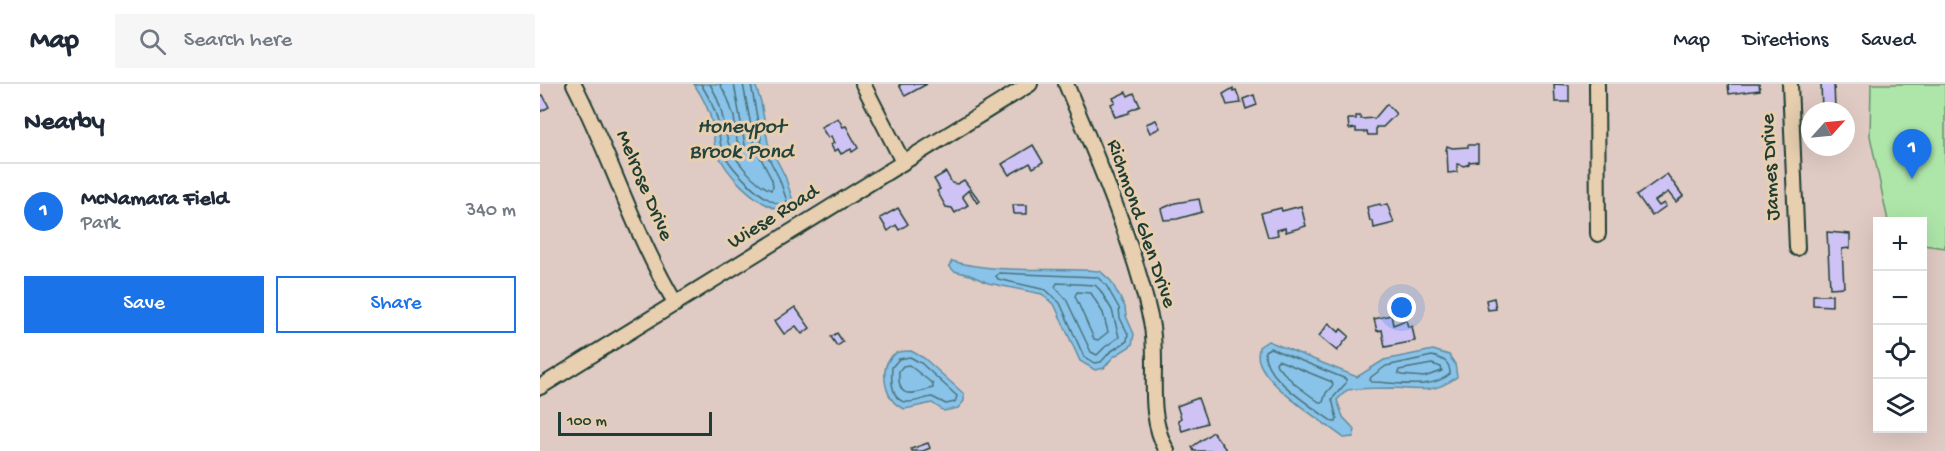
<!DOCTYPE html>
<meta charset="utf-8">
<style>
:root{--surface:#fff;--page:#f6f6f7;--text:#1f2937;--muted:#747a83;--line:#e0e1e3;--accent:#1a73e8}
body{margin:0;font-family:"Gochi Hand",sans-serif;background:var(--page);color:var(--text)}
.controls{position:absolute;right:18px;bottom:18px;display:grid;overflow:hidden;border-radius:0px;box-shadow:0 6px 24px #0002}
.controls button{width:54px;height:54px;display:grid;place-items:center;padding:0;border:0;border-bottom:2px solid var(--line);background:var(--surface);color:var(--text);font:30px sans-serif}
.compass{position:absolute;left:1261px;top:18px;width:54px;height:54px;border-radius:50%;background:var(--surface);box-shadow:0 6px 24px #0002;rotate:63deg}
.scale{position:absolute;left:18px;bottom:15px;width:154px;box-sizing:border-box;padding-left:6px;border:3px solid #1f3d34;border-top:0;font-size:16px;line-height:21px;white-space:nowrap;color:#1f3d34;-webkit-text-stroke:4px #e7cfaf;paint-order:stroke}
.you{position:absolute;left:862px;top:224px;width:21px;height:21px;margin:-15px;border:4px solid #fff;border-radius:50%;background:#1a73e8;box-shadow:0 0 0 9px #1a73e833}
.badge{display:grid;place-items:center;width:39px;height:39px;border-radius:50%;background:var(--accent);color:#fff;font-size:20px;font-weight:700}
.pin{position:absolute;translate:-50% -50px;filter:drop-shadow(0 2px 3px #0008)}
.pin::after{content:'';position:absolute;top:32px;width:21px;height:18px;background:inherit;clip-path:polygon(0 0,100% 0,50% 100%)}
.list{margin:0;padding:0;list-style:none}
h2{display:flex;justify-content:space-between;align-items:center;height:78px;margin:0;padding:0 24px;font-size:26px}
h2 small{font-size:20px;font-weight:400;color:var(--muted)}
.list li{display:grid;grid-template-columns:39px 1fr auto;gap:18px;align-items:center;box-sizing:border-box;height:96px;padding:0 24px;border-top:2px solid var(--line)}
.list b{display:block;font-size:22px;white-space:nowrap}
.list p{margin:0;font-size:20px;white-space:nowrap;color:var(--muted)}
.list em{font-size:20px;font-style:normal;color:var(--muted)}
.actions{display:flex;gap:12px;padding:18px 24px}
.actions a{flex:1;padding:14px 0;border:2px solid var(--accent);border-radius:0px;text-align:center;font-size:21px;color:var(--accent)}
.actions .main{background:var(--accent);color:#fff}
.icon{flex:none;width:33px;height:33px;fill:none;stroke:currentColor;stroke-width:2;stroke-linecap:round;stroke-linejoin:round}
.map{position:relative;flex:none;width:1405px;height:367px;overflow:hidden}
header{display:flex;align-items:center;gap:36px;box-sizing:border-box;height:84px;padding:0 30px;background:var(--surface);border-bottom:2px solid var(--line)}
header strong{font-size:28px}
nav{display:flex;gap:33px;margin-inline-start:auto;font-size:21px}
.search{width:420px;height:54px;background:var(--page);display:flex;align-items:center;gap:15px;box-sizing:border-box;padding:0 21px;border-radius:0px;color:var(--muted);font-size:22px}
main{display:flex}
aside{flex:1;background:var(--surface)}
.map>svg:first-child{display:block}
.green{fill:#aee6a9;stroke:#66926e;stroke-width:1.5}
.water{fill:#8ac3e9;stroke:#5f8da1;stroke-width:1.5}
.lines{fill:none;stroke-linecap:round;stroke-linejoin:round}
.shore{stroke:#4a737c;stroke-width:1.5}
.building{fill:#cfc3f5;stroke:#1f3d34;stroke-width:1.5}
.minor-casing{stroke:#1f3d34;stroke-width:18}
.minor{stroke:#e7cfaf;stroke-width:14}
.labels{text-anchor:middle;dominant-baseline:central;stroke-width:6;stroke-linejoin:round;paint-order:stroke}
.street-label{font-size:21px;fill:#1f3d34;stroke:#e7cfaf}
.water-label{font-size:22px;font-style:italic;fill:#24443d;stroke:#e7cfaf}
</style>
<header>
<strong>Map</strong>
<div class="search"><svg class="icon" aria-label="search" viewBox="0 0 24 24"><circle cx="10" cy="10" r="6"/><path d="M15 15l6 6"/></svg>Search here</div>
<nav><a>Map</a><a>Directions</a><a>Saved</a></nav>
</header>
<main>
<aside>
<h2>Nearby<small></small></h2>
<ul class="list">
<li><span class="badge">1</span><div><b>McNamara Field</b><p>Park</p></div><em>340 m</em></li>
</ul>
<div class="actions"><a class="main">Save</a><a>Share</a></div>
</aside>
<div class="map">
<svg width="1405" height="367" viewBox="0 0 1405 367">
<rect width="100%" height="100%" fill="#e0cbc4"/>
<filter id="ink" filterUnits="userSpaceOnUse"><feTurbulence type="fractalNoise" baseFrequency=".0167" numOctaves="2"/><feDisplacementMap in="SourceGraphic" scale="12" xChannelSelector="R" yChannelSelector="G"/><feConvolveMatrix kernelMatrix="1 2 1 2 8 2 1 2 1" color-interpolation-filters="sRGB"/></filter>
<g filter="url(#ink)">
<polygon class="green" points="1331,0 1405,0 1405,164 1383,161 1382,138 1348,137 1330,52"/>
<g class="water">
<path d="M154,0h61l6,18 7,41 17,33 8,25c-1,8 -9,12 -17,8 -25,-10 -49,-34 -60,-59 -3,-8 -2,-18 -4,-27 -3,-15 -10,-27 -18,-39z"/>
<path d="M412,177c44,13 101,6 148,10l11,10 14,26 1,9 8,18 -2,11 -19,12 -9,11 -9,2 -15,-9 -25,-55 -13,-12 -54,-11 -18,-8 -16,-4 -5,-5z"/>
<path d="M728,257l89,36 27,-17 49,-10 16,5 6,9 2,13c-22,16 -36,13 -62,11 -16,0 -32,0 -48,2l-10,10 6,17 12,13 -2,7 -9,1c-21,-16 -78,-52 -85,-77 -2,-4 0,-10 0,-14z"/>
<path d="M371,267l13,7 40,36v7l-6,7 -14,3 -12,-8 -27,6c-5,-2 -9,-4 -12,-8 -10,-13 -13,-39 3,-48 3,-2 11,-2 15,-2z"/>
</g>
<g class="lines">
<g class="shore">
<path d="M161,0c7,12 14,24 17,38 1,8 1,16 3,24 5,19 42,57 63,59l3,-4 -8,-23 -17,-33 -11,-61"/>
<path d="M170,0c13,22 12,35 18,58 4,16 28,43 43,48l2,-3 -1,-7 -17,-33 -12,-63"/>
<polyline points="180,0 188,15 194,33 197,57 203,64 205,61 194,0"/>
<polygon points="459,189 557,193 566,201 579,224 580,234 588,250 587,257 570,268 561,278 555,279 544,273 520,219 506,206 458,195 456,192"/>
<polygon points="517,199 555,201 560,206 572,226 579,253 565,263 557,271 551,268 526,215 515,203"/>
<polygon points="537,208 551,209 563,229 568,248 558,256 554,255 535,212"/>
<path d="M730,264l76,31v4l-14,16 5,20 -1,3h-3c-19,-14 -72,-46 -68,-71z"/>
<path d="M892,272c11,3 18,5 18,18 -20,17 -53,8 -78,8l-2,-2 1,-3 15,-11z"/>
<path d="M370,273l11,6 36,33 -2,6 -9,2 -14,-7c-8,1 -16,5 -24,5 -17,1 -17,-23 -16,-35l7,-8z"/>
<polygon points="738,276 792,298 793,301 786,309 783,318 779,318 756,301 737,282 736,279"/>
<polygon points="892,280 901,283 902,287 884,293 861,291 858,289 859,286"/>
<path d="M369,281l24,19v4c-21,6 -36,13 -34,-17l4,-5z"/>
</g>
</g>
<g class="building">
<polygon points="362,0 387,0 365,12 359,1"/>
<polygon points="1014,0 1029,1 1029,18 1015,18"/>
<polygon points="1188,0 1219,0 1220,6 1189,10"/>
<polygon points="1281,0 1294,0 1295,25 1282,26"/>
<polygon points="693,4 693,7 696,6 701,19 687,21 683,10"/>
<polygon points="586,8 588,12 594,9 600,22 589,27 589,29 575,33 572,25 573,25 571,20 575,18 573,14"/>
<polygon points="3,11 9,23 0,28 0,13"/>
<polygon points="714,11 717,21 706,25 703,15"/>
<polygon points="847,20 856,30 843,43 836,43 836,51 828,51 827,48 816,48 816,44 809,45 808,35 816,35 816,32 820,32 821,35 835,34"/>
<polygon points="298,34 303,43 306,42 318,64 312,68 311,65 301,70 298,65 294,67 291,61 294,59 291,52 288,54 281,43"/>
<polygon points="616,36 620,44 610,49 606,40"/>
<polygon points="493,61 503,78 493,84 490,79 469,91 462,80"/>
<polygon points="928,61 938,61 938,77 929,78 929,80 924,82 917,80 917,88 908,89 907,66 906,66 907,62 912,64 928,63"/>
<polygon points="406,88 412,99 417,100 424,96 440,117 437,119 429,106 422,112 428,121 415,129 412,124 406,123 397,107 400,105 394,95"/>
<polygon points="1127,90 1143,112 1136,118 1128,108 1115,117 1119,122 1124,119 1126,122 1112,132 1097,111"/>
<polygon points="659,115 662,128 637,135 624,136 621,125 635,119"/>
<polygon points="840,120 841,122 847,120 854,139 834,144 833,137 830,137 827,123"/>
<polygon points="473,121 487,121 487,130 474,130"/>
<polygon points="761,122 766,142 746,148 745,144 737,146 738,151 728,153 721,129 741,124 742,127"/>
<polygon points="358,124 368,140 359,146 356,141 348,147 340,134"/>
<polygon points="1287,148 1310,150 1310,164 1302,165 1304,203 1290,204"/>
<polygon points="1273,211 1292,211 1292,222 1273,221"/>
<polygon points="954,214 956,225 948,226 946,216"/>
<polygon points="255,223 270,244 262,250 256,242 244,250 235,237"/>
<polygon points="851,231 853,241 866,236 868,243 872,242 875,257 845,263 842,246 837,247 834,235"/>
<polygon points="789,239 799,248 801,245 809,252 797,267 779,252"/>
<polygon points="297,249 303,258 297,262 291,253"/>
<polygon points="658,314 667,339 642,347 638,336 641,334 637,322"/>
<polygon points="673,348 687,367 654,367 652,363"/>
<polygon points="388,359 390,364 383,367 372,367 371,365"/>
</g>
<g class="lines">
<defs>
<g id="minor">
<path d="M34,0c37,72 60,150 102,220"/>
<polyline points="323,0 363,78"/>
<path d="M526,0c32,76 67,157 85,237 9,44 -7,89 16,130"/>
<polyline points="1057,0 1058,150"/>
<polyline points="1250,0 1257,164"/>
<polyline points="0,303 490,0"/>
</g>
</defs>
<use href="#minor" class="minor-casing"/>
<use href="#minor" class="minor"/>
</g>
</g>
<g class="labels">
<g class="street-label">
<text transform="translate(1232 83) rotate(-93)">James Drive</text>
<text transform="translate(103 102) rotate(67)">Melrose Drive</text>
<text transform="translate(234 134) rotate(-32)">Wiese Road</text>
<text transform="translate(600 140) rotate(71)">Richmond Glen Drive</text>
</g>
<g class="water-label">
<text x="201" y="44">Honeypot<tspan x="201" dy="25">Brook Pond</tspan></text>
</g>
</g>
</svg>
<div class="controls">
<button>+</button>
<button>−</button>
<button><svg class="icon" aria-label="locate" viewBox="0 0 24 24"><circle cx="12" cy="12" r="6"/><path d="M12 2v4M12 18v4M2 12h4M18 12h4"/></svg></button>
<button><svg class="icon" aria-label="layers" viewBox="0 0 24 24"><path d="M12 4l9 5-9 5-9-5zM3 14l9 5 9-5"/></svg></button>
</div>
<svg class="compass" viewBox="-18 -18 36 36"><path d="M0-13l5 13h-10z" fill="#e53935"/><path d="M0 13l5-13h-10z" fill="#747a83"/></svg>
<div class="scale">100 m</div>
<div class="you"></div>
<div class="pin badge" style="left:1372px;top:95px">1</div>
</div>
</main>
